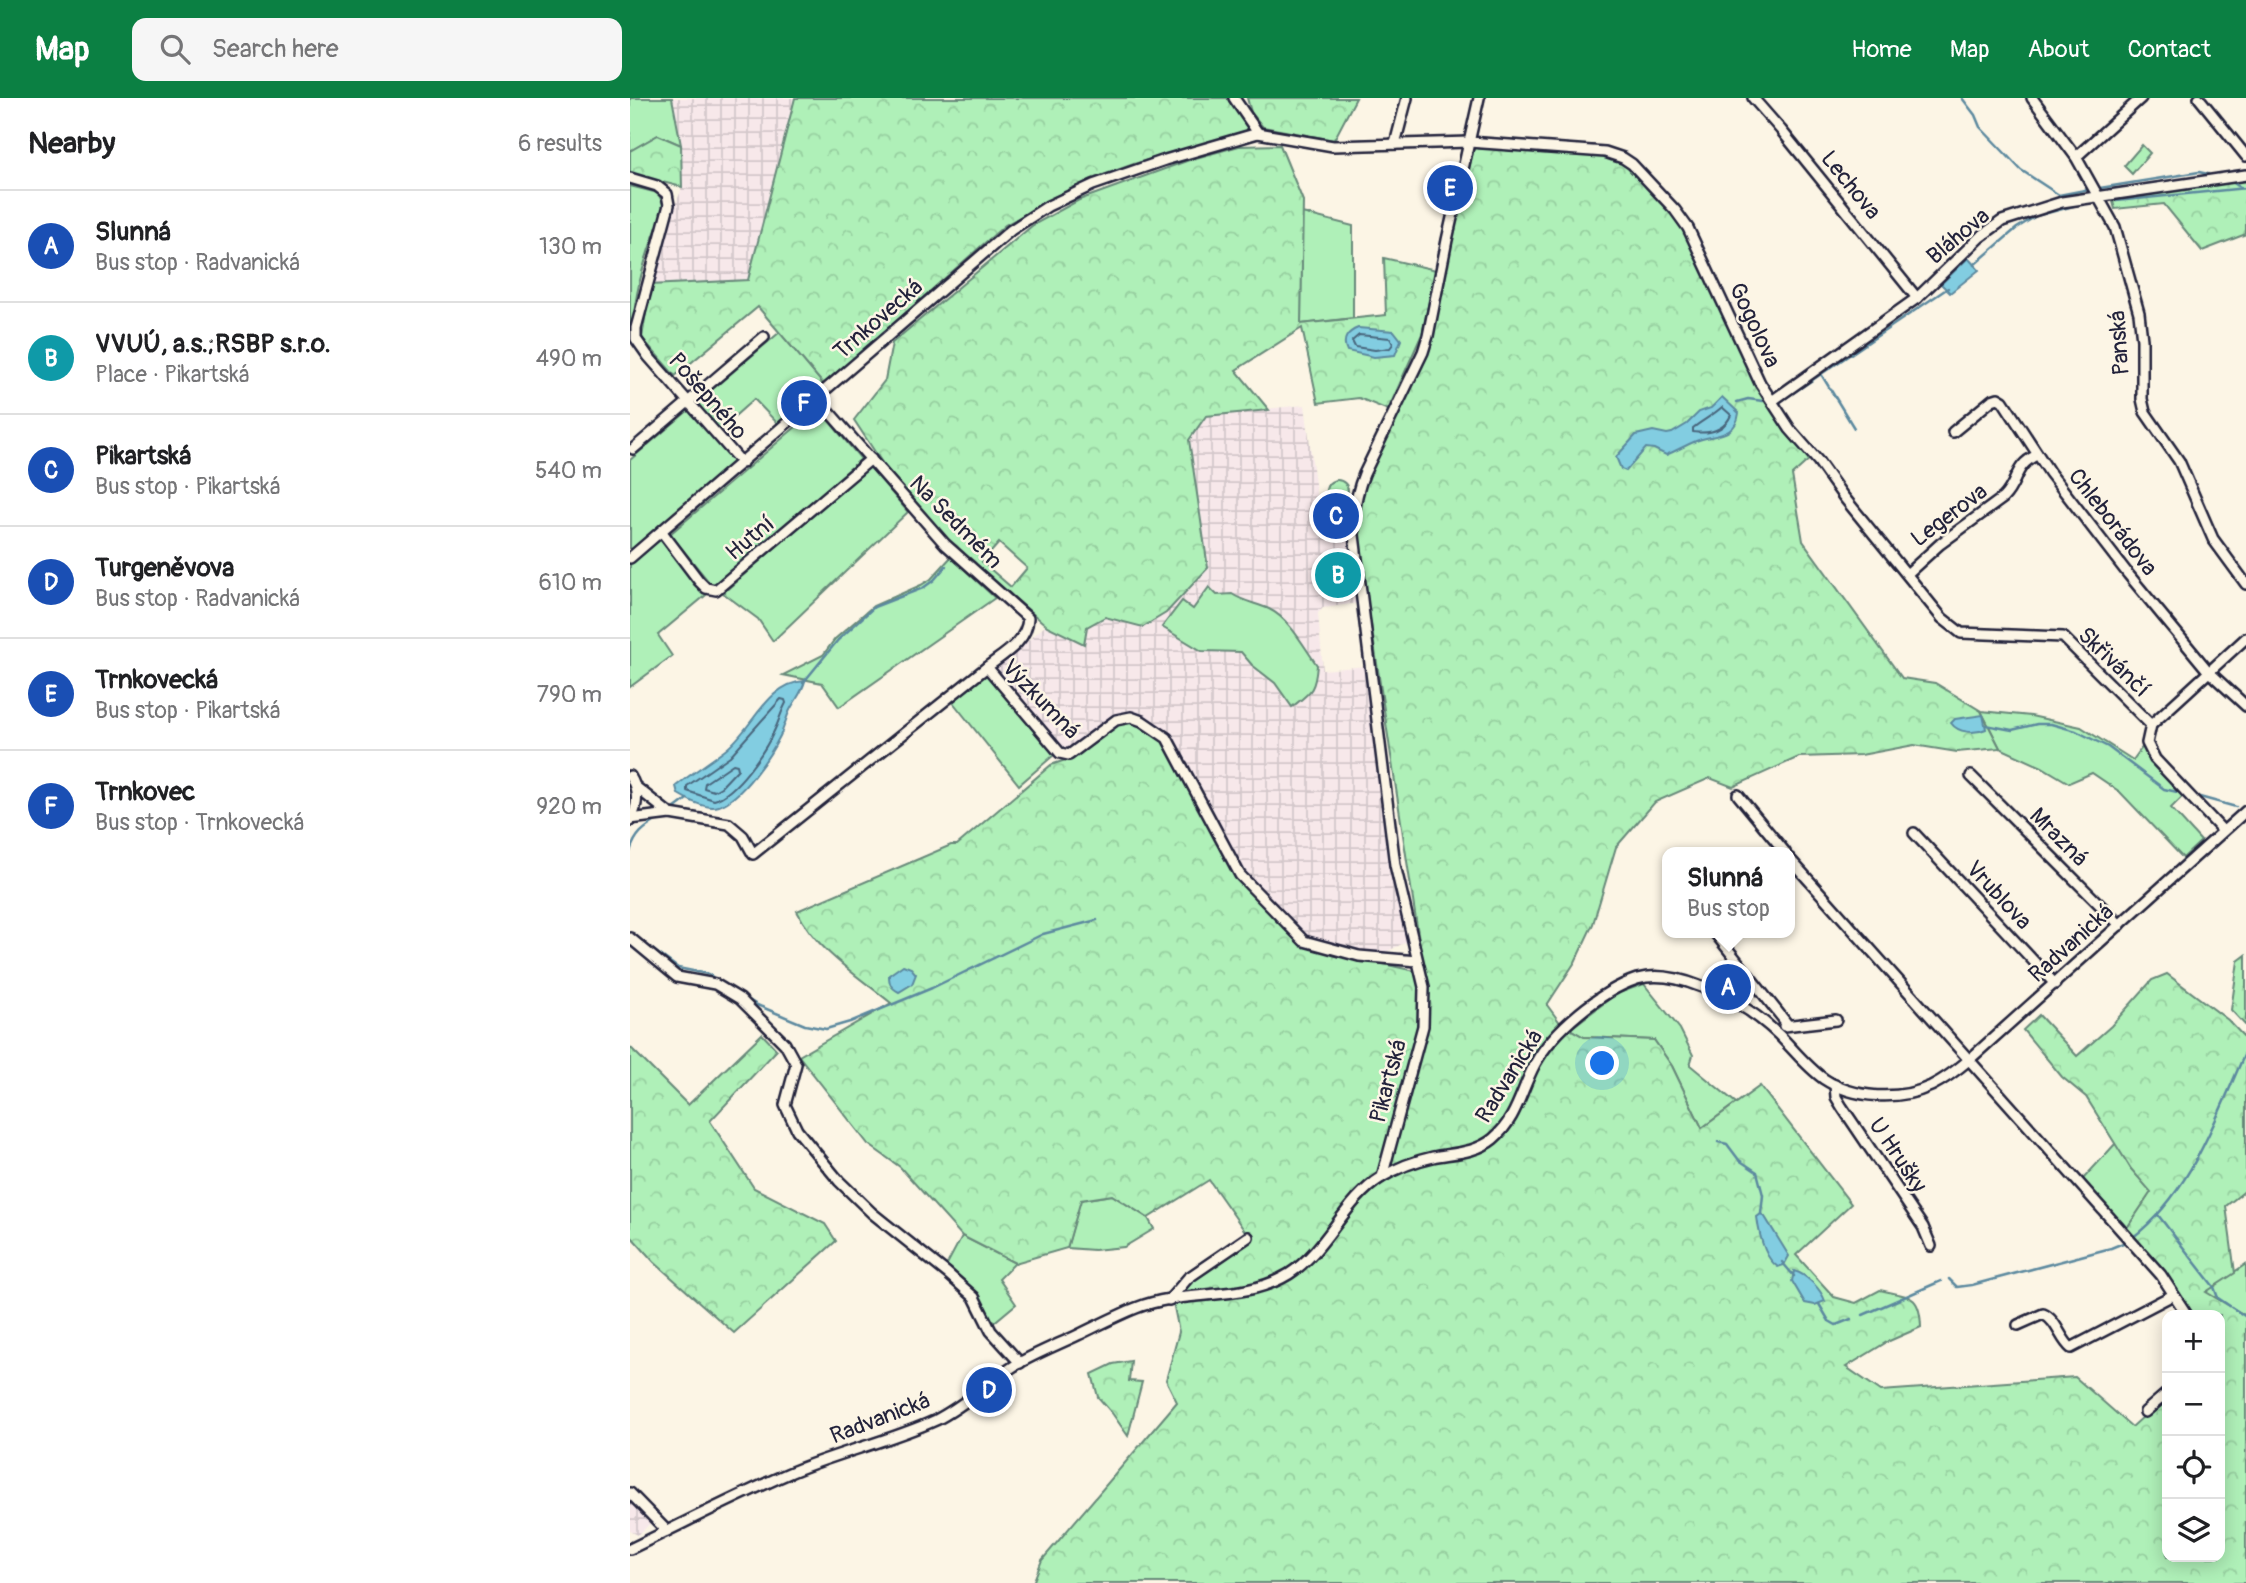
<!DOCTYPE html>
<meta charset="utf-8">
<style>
:root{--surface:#fff;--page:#f6f6f6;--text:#202124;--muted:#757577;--line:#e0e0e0;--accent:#0b8043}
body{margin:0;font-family:Pangolin,sans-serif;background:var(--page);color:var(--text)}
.controls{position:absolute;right:21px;bottom:21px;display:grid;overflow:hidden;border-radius:14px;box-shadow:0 4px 18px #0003}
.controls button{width:63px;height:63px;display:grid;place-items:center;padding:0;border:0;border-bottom:2px solid var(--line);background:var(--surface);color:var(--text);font:35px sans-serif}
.you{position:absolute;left:973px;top:966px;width:24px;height:24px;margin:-18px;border:5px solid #fff;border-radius:50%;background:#1a73e8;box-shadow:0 0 0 10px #1a73e833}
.badge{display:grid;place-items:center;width:46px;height:46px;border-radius:50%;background:var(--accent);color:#fff;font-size:23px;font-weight:700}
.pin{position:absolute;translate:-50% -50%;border:4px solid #fff;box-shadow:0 2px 7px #0006}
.popup{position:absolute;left:1032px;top:749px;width:133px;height:91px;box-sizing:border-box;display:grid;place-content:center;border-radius:14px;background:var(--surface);filter:drop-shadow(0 2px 5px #0005);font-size:23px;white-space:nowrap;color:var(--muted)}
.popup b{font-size:26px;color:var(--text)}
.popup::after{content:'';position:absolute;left:50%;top:100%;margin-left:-14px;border:14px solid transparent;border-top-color:var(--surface)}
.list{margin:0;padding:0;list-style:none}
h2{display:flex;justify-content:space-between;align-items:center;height:91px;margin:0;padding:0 28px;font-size:30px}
h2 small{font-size:23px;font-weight:400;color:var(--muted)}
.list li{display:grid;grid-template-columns:46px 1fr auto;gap:21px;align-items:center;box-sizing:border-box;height:112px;padding:0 28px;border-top:2px solid var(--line)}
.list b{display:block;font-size:26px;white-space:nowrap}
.list p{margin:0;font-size:23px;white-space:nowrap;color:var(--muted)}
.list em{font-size:23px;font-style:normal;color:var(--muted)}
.icon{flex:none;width:38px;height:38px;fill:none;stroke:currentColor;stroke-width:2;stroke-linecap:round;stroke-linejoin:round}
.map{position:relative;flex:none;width:1616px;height:1485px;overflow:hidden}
header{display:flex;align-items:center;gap:42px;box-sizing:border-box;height:98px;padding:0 35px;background:var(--accent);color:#fff}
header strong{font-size:33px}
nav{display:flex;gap:38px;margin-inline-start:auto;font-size:24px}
.search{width:490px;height:63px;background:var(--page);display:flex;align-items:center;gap:18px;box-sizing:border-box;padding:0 24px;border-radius:14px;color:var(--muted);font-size:26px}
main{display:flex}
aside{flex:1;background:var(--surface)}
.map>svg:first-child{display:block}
.industrial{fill:url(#industrial-grid)}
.green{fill:#aff0b8;stroke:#68897a;stroke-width:2}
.forest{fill:url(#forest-crowns);stroke:#68897a;stroke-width:2;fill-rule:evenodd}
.water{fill:#82cde1;stroke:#5c899f;stroke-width:2}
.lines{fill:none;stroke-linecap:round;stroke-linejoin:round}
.shore{stroke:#48667d;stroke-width:2}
.stream{stroke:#5c899f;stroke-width:2.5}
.minor-casing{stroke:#22223b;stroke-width:14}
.minor{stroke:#fcf5e5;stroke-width:9}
.labels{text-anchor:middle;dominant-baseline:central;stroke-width:5;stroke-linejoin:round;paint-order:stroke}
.street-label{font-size:23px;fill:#22223b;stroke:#fcf5e5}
</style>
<header>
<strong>Map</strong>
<div class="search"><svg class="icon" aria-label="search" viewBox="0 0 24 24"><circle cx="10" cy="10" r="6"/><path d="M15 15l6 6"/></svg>Search here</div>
<nav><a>Home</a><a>Map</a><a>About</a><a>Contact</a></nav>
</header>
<main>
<aside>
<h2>Nearby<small>6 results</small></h2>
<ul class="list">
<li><span class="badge" style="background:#1a4fb4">A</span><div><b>Slunná</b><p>Bus stop · Radvanická</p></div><em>130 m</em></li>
<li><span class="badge" style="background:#0f9aa8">B</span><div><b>VVUÚ, a.s.;RSBP s.r.o.</b><p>Place · Pikartská</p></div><em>490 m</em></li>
<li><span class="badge" style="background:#1a4fb4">C</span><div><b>Pikartská</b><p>Bus stop · Pikartská</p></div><em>540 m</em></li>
<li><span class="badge" style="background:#1a4fb4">D</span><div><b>Turgeněvova</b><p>Bus stop · Radvanická</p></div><em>610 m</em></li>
<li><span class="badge" style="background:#1a4fb4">E</span><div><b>Trnkovecká</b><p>Bus stop · Pikartská</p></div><em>790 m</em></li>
<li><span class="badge" style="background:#1a4fb4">F</span><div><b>Trnkovec</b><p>Bus stop · Trnkovecká</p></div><em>920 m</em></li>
</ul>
</aside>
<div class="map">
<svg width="1616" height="1485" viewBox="0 0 1616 1485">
<defs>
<pattern id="industrial-grid" width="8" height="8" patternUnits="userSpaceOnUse" patternTransform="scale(1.75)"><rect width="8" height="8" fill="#f7e8ea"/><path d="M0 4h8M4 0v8" fill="none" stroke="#d3c7ca"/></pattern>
<pattern id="forest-crowns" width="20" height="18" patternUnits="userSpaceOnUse" patternTransform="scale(1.75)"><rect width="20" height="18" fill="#aff0b8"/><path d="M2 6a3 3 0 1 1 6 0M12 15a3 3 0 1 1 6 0" fill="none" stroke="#96ce9f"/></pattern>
</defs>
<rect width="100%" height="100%" fill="#fcf5e5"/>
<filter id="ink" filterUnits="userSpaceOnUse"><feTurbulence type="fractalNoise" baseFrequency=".0143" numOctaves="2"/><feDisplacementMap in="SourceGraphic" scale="14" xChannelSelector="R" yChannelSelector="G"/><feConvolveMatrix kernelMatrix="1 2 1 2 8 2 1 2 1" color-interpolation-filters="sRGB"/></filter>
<g filter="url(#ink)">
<g class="industrial">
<polygon points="42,0 165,0 118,182 20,187 34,133 51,93 52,57"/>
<polygon points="675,307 689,417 695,427 718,424 729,505 693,510 688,515 693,572 736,568 762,780 778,843 752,856 744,858 671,836 614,776 545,647 511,619 497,615 480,620 439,654 432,652 365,571 465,485 576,317"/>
<polygon points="0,1395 25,1421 8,1437 0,1433"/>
</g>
<g class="green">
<polygon points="0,0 42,0 51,47 28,37 0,53"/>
<polygon points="1512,47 1520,55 1502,76 1494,68"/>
<path d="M0,88l28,7 7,15c-17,39 -33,86 -32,130l-3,2z"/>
<polygon points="672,115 723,128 723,220 671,226"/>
<polygon points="150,234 194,287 148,326 124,301 88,333 65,306"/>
<polygon points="188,310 231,361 83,489 40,436"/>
<polygon points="60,311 106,365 0,453 0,362"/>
<polygon points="239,368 278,414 143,543 128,521 93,495"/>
<circle cx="707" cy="393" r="11"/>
<polygon points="32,440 76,497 28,537 42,558 0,589 0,465"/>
<polygon points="321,459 365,500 209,609 192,585 153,577 193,557 205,541 243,508 291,487 301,481"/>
<path d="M579,489l8,8 15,-1c12,8 24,9 37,15 21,10 35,38 48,56 -2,26 -6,27 -25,42l-17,-24 -23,-18 -11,-13 -39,-1 -40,-24 20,-26 11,8z"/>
<polygon points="356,576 424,657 389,687 322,603"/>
<polygon points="1351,613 1401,618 1451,629 1503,662 1513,648 1520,664 1553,698 1541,710 1571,743 1553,760 1490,694 1462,675 1439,685 1412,669 1370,650"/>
<polygon points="1014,886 1050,931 1063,957 1060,967 1106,1005 1072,1030 1042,968 1024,942 954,939 940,931 986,896"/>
<polygon points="1486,1045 1501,1071 1522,1094 1495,1133 1452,1082"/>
<polygon points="482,1097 518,1120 524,1131 494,1149 464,1152 437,1150 450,1102"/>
<polygon points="332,1138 385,1165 369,1181 386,1206 362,1226 315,1170"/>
<polygon points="1616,1166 1616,1218 1575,1194"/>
</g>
<g class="forest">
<polygon points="165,0 600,0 619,32 504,66 462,81 375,127 194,287 128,209 45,278 12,240 20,187 118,182"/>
<polygon points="617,0 726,0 704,42 633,29 621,14"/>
<polygon points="28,37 51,47 52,89 0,76 0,53"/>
<path d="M650,47l23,56 -2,123 85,-9 -2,-57 52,12 -14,64 -34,76 -29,-12 -41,5 -16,-75 -66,42 33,40 -63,6 -17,24 19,128 -42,45 -23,14 -38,-10 -18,10 -3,17 -37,-18 -109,-94 -55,-68 -29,-44 31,-40 7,-37 141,-118 46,-25 113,-41 47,-13zM369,445l28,25 -16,19 -29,-25z"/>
<path d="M845,47l140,12 15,9 51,56 80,171 25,36 25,29 -19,17 11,66 99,137 33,5 46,28 19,37 -43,4 -43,-7 -53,10 -62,2 -66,30 -23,-9 -55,24 -39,45 -23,77 -18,38 -28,43 14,19 23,13 70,3 18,26 30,62 58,-42 91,118 -55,51 38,42 22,6 24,-13c29,7 40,3 41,37l-34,15 -41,25 35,24 194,-14 57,50 35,-32v162h53v-242h-30l-65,-84 26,-39 -20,-23 -45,-72 -24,-20 -39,-47 16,-15 38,41 34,-30 41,-46 15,-6 61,46 18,19v151l-20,16 9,67 -29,19 40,24v267h-1213l9,-23 135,-158 -11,-22 13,-48 -8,-40 78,-55 -40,-57 -61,38 -36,-23 -31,5 -14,48 -52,15 -53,-27 -62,-69 -32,-23 -69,-88 92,-53c-33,-27 -75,-53 -94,-92l154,-66h6l94,-80 20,-7 45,-33 11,-4 13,3 24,16 72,136 65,70 123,27 -67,-441 1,-28 5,-20 65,-134 19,-97z"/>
<polygon points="1616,81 1616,136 1572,153 1534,106 1485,111 1482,100"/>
<polygon points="1616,857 1616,928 1601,912 1608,863"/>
<polygon points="132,936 147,952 80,1023 124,1090 195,1126 206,1143 104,1235 24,1164 0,1137 0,949 58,1007"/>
<polygon points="501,1263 499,1283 512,1284 498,1338 482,1315 468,1299 462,1276 483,1266"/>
</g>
<g class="water">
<polygon points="1338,160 1349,172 1320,195 1311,186"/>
<path d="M728,230l36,3 7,9 -6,15 -21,2 -27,-6c-6,-12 1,-19 11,-23z"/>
<path d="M1092,299l17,16c-3,25 -25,21 -43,28 -10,4 -20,10 -30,14l-12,-6 -8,-1 -20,23 -5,-2 -5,-12 20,-22 17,-4 14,3 5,-1 15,-9 12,-12 12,-4z"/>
<path d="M175,583c-3,12 -10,19 -15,29 -4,8 -6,18 -10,26 -10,20 -39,63 -61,70 -12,4 -31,-6 -41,-12l-2,-8c16,-13 32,-23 48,-35 28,-20 42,-68 81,-70z"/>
<path d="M1353,617l3,14c-11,5 -28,4 -35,-6l4,-4z"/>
<path d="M273,867l8,3 5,6 -4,10 -13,8c-8,-4 -10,-8 -10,-17z"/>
<path d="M1131,1116l4,3 24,39 -5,9 -6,2c-14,-9 -19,-34 -21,-50z"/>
<path d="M1164,1173c12,3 27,18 31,30l-10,4 -10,-2 -13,-22z"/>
</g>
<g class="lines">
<g class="shore">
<polygon points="729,237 760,240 763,246 760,250 745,252 725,249 722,243"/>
<path d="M1092,309l9,8c-7,16 -23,19 -38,17v-4c10,-8 19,-12 29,-21z"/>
<path d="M151,601l4,1 1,3c-5,9 -7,18 -11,26 -9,21 -39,65 -61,71l-27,-9v-5l43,-30z"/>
<polygon points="103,666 107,667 108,671 91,689 84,693 74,690 75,685"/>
</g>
<g class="stream">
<polyline points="1332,0 1345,17 1350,29 1391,72 1429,97 1460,91"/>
<polyline points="1600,83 1612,90"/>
<polyline points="1470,90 1569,74 1578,76"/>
<polyline points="1486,103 1616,90"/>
<polyline points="1344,167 1387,130 1406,118 1451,106"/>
<polyline points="1191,276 1224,330"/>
<polyline points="1107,304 1118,301 1133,303"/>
<polyline points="1147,306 1318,190"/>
<polyline points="173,585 208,542 244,509 293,490 304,482 316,468"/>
<polyline points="1356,627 1382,632 1407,626 1421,626 1446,633 1478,649 1534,691 1547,694"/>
<polyline points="1566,698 1606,709"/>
<polyline points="40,714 57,701"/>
<path d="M0,754c5,-18 14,-24 29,-33"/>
<polyline points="11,843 48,870 78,876 87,882"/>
<polyline points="114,899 127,907 175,927 196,931 220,924 302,890 413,836 467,822"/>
<polyline points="1088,1044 1097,1046 1109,1062 1127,1074 1133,1097 1131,1116"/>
<polyline points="1528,1117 1584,1189 1588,1200 1616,1219"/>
<path d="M1502,1140c59,-45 84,-121 114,-187"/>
<polyline points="1152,1164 1164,1178"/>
<polyline points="1319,1181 1327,1189 1342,1187 1481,1150 1498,1143"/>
<polyline points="1189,1206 1199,1223 1206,1227 1221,1221"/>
<polyline points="1233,1217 1311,1183"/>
</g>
<defs>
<g id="minor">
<polyline points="604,0 628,35"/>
<polyline points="1123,0 1151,32 1287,200"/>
<polyline points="1402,0 1446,59 1485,129 1509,215 1512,242 1512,301 1515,314 1549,363 1583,441 1616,486"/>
<polyline points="1569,0 1616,58"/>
<polyline points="765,46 777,0"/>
<polyline points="1446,59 1511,0"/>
<polyline points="0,80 27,88 37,96 39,107 6,230 6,241 18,258 112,365"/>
<path d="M187,300l128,146 83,74c-1,24 -24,36 -41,49"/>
<polyline points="1142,303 1287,200 1350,139 1372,123 1432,104 1616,77"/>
<polyline points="1323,334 1362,302 1368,300 1373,303 1420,375 1498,476 1579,574 1616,608"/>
<polyline points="3,351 134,239"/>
<polyline points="32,434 69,483 76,490 86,492 241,361"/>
<polyline points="0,460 381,132 418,108 463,87 535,62 628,35 703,48 839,44 975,54 993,60 1002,66 1045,112 1058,130 1130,285 1160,331 1188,363 1213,398 1312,520 1331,535 1433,539 1521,627 1517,645 1525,661 1593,733"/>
<path d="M1277,476l33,-30 63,-46c16,-16 10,-32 34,-43"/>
<polyline points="1521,627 1616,540"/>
<path d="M0,678c9,14 8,30 0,45"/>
<polyline points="1341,678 1490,827"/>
<polyline points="6,689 40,716"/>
<polyline points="1108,697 1155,754"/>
<polyline points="0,721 40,716 99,726 113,738 123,756 357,569 430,655 439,657 486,622 501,619 512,623 537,640 610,777 674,843 729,858 787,863"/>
<polyline points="1284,735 1425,886"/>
<polyline points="1159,760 1531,1177 1557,1217"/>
<polyline points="1085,835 1158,927"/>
<polyline points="0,840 47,879 85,886 110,901 155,946 166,966 155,1007 167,1032 209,1083 242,1115 317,1175 344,1199 361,1233 390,1265"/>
<polyline points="1154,928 1206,922"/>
<polyline points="1205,987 1206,999 1212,1009 1293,1129 1301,1148"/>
<path d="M752,1079l41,-151 1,-39 -29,-122 -42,-338c1,-19 4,-36 11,-53l59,-122 5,-16 19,-96 32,-142"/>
<polyline points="539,1202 558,1180 618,1139"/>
<path d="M1388,1227l25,-11c14,6 17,25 28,34l102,-53"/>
<polyline points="1515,1314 1537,1295"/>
<polyline points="0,1395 37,1433"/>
<path d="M0,1451c52,-25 104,-52 157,-75 48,-21 101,-32 149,-54 28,-14 52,-37 78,-54 20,-12 43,-21 64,-31 19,-9 38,-19 58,-27 50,-20 106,-5 153,-34 39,-25 54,-73 93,-97 15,-9 33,-16 51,-20 20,-4 43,-4 60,-18 24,-20 28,-49 42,-75 18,-34 66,-73 102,-85 21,-6 42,-1 62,7 29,10 57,27 80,49 15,15 28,32 45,44 30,20 75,22 107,7 14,-7 26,-16 39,-27l276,-248"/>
</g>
</defs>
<use href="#minor" class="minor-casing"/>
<use href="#minor" class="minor"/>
</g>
</g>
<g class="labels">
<g class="street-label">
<text transform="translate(1221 87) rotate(51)">Lechova</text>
<text transform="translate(1328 138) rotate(-40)">Bláhova</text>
<text transform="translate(248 221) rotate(-41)">Trnkovecká</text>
<text transform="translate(1125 227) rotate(65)">Gogolova</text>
<text transform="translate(1489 245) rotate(-94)">Panská</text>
<text transform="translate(78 298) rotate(49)">Pošepného</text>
<text transform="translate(1319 417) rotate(-37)">Legerova</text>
<text transform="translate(326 424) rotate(45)">Na Sedmém</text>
<text transform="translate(1483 424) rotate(52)">Chleborádova</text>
<text transform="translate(120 440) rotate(-40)">Hutní</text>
<text transform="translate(1484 564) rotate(44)">Skřivánčí</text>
<text transform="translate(411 601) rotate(46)">Výzkumná</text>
<text transform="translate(1429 739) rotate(45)">Mrazná</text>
<text transform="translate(1369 797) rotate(47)">Vrublova</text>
<text transform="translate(1441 845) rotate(-42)">Radvanická</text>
<text transform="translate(879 978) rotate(-58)">Radvanická</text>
<text transform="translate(758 983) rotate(-75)">Pikartská</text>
<text transform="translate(1268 1057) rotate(56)">U Hrušky</text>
<text transform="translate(250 1320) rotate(-21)">Radvanická</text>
</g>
</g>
</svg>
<div class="controls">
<button>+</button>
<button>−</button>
<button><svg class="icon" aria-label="locate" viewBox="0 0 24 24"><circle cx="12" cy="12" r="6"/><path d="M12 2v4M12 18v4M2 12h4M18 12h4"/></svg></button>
<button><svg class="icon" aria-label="layers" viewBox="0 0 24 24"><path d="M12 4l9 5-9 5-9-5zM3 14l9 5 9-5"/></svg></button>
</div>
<div class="you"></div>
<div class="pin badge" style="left:1098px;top:889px;background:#1a4fb4">A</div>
<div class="popup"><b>Slunná</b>Bus stop</div>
<div class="pin badge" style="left:708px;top:477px;background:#0f9aa8">B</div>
<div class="pin badge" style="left:706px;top:418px;background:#1a4fb4">C</div>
<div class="pin badge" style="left:359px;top:1292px;background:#1a4fb4">D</div>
<div class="pin badge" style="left:820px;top:90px;background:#1a4fb4">E</div>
<div class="pin badge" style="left:174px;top:305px;background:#1a4fb4">F</div>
</div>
</main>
